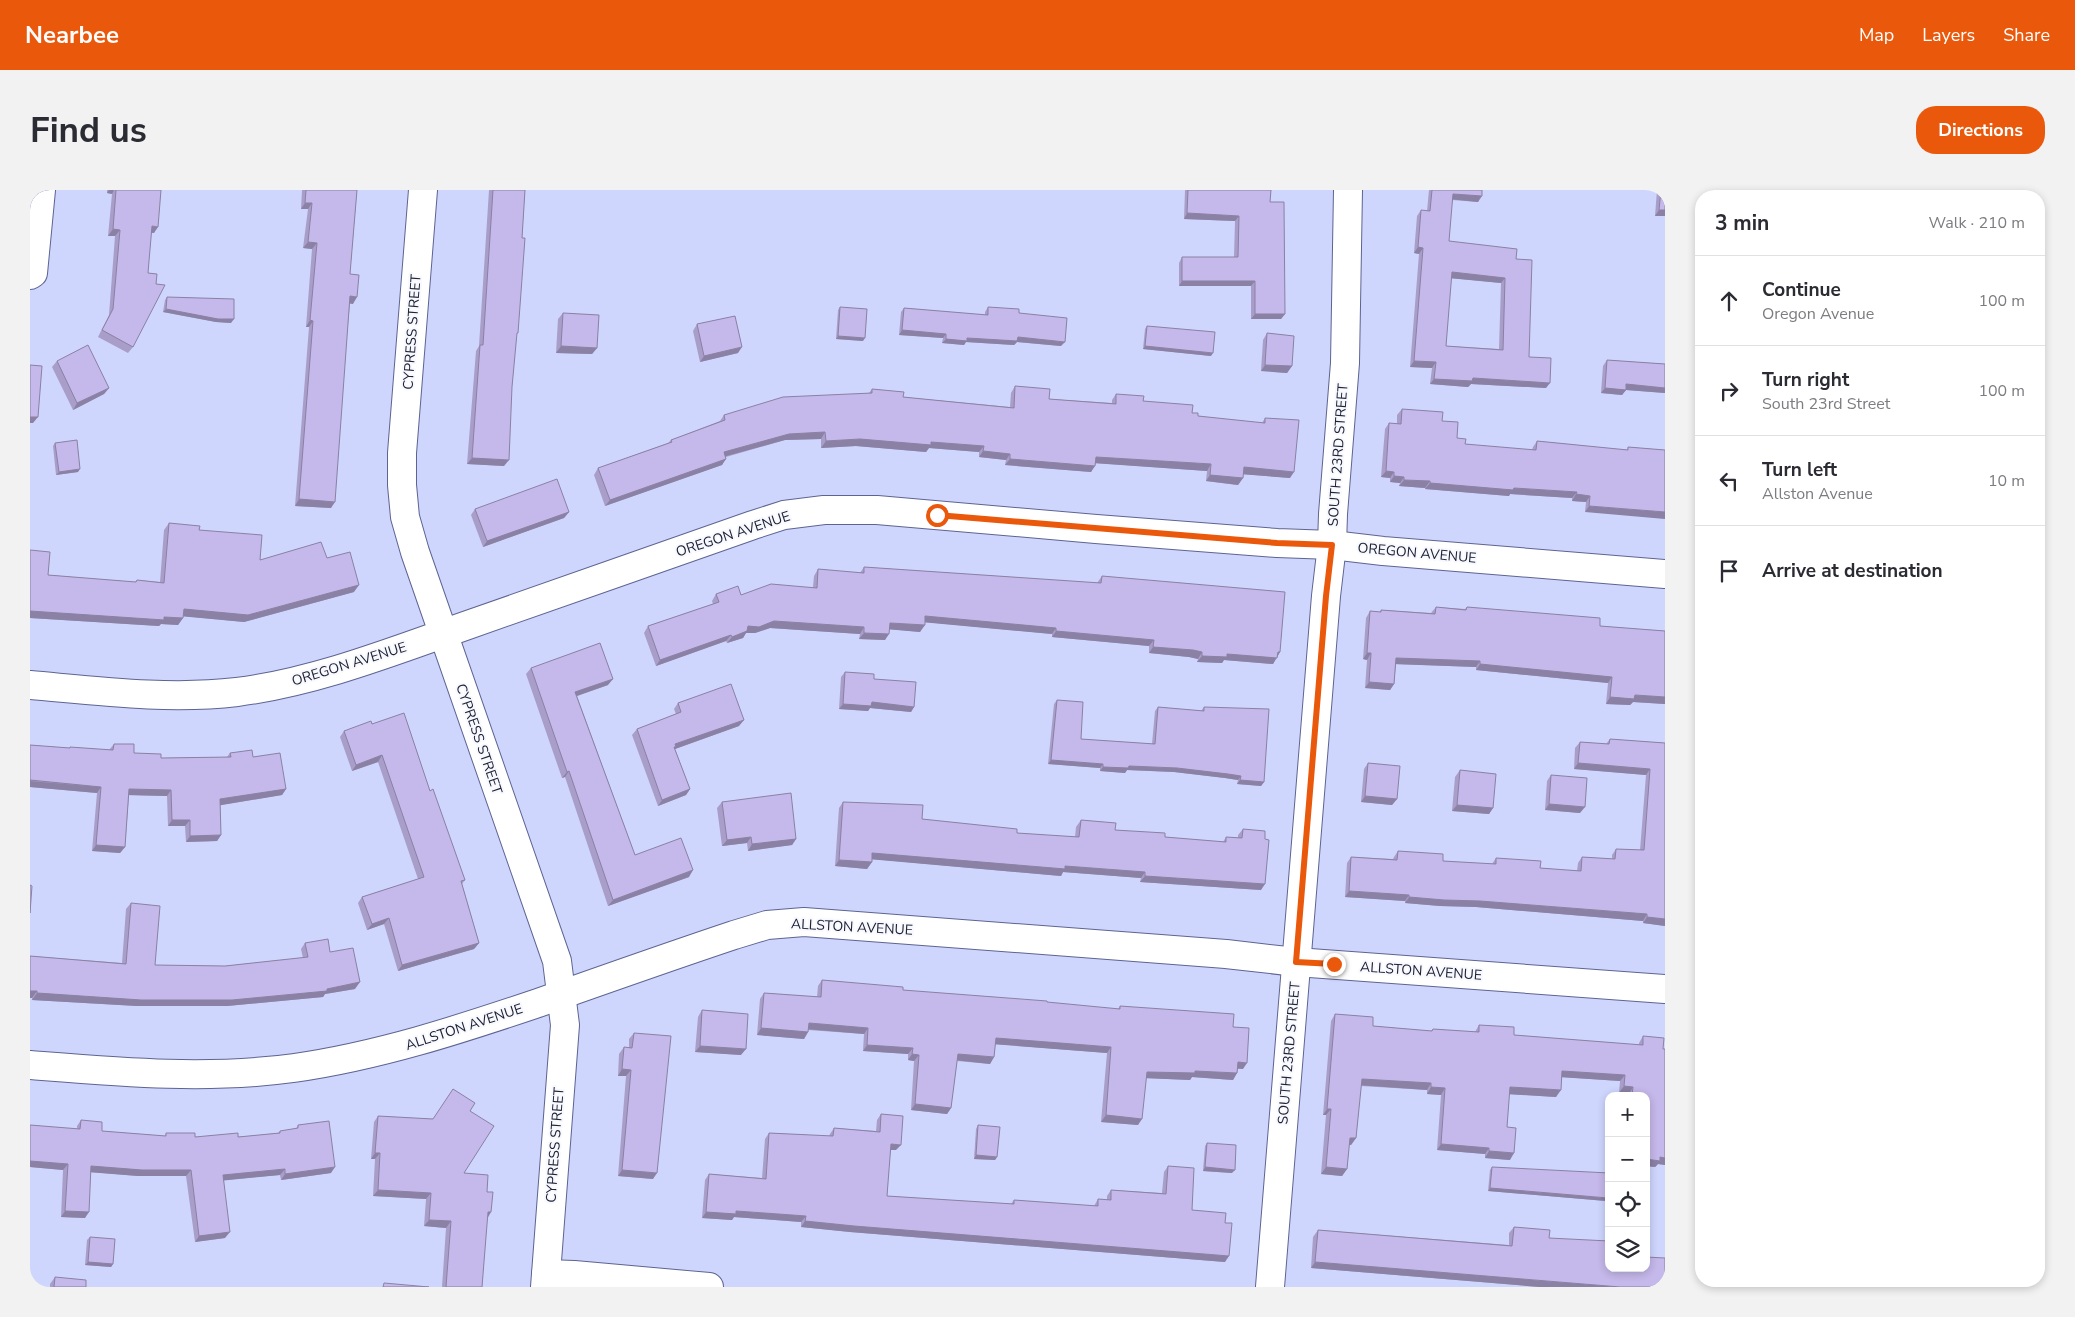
<!DOCTYPE html>
<meta charset="utf-8">
<style>
:root{--surface:#fff;--page:#f2f2f3;--text:#2b2b33;--muted:#7c7c81;--line:#e1e1e2;--accent:#ea580c}
body{margin:0;font-family:"Nunito Sans",sans-serif;background:var(--page);color:var(--text)}
.controls{position:absolute;right:15px;bottom:15px;display:grid;overflow:hidden;border-radius:10px;box-shadow:0 2px 8px #0003}
.controls button{width:45px;height:45px;display:grid;place-items:center;padding:0;border:0;border-bottom:1px solid var(--line);background:var(--surface);color:var(--text);font:25px sans-serif}
.stop{position:absolute;width:15px;height:15px;margin:-11px;border:4px solid #ea580c;border-radius:50%;background:#fff}
.stop.end{background:#ea580c;border-color:#fff;box-shadow:0 1px 5px #0008}
.list{margin:0;padding:0;list-style:none}
h2{display:flex;justify-content:space-between;align-items:center;height:65px;margin:0;padding:0 20px;font-size:21px}
h2 small{font-size:16px;font-weight:400;color:var(--muted)}
.list li{display:grid;grid-template-columns:32px 1fr auto;gap:15px;align-items:center;box-sizing:border-box;height:90px;padding:0 20px;border-top:1px solid var(--line)}
.list b{display:block;font-size:19px;white-space:nowrap}
.list p{margin:0;font-size:16px;white-space:nowrap;color:var(--muted)}
.list em{font-size:16px;font-style:normal;color:var(--muted)}
.icon{flex:none;width:28px;height:28px;fill:none;stroke:currentColor;stroke-width:2;stroke-linecap:round;stroke-linejoin:round}
.map{position:relative;flex:none;width:1635px;height:1097px;overflow:hidden;border-radius:20px}
header{display:flex;align-items:center;gap:30px;box-sizing:border-box;height:70px;padding:0 25px;background:var(--accent);color:#fff}
header strong{font-size:24px}
nav{display:flex;gap:28px;margin-inline-start:auto;font-size:18px}
.intro{display:flex;align-items:center;justify-content:space-between;box-sizing:border-box;height:120px;padding:0 30px}
h1{margin:0;font-size:35px}
.button{padding:12px 22px;border-radius:20px;background:var(--accent);color:#fff;font-size:18px;font-weight:700}
main{display:flex;gap:30px;padding:0 30px}
aside{flex:1;background:var(--surface);border-radius:20px;box-shadow:0 2px 8px #0003}
.map>svg:first-child{display:block}
.lines{fill:none;stroke-linecap:round;stroke-linejoin:round}
.minor-casing{stroke:#5d6490;stroke-width:30}
.minor{stroke:#fff;stroke-width:28}
.wall{fill:#a99ec9;fill-rule:evenodd}
.shaded-wall{fill:#8a81a4}
.building{fill:#c5b8ea;stroke:#8a81a4;fill-rule:evenodd}
.route{stroke:#ea580c;stroke-width:6}
.labels{text-anchor:middle;dominant-baseline:central;stroke-width:4;stroke-linejoin:round;paint-order:stroke}
.street-label{font-size:14px;fill:#202336;stroke:#f8f9fe}
</style>
<header>
<strong>Nearbee</strong>
<nav><a>Map</a><a>Layers</a><a>Share</a></nav>
</header>
<div class="intro"><h1>Find us</h1><a class="button">Directions</a></div>
<main>
<div class="map">
<svg width="1635" height="1097" viewBox="0 0 1635 1097">
<rect width="100%" height="100%" fill="#ced6fe"/>
<g class="lines">
<defs>
<g id="minor">
<polyline points="393,0 372,263 372,295 375,327 385,362 527,771 535,835 515,1097"/>
<polyline points="0,85 3,83 11,0"/>
<path d="M0,495c68,6 139,15 207,7 78,-10 154,-40 228,-66 96,-34 192,-67 288,-101l31,-10 40,-5h53l219,19 181,14 55,2 51,6 282,23"/>
<path d="M0,875c88,7 176,15 264,3 84,-12 164,-38 244,-65 65,-23 130,-46 196,-68l33,-10 37,-3 422,32 70,8 369,27"/>
<polyline points="516,1084 544,1085 679,1097"/>
<polyline points="1240,1097 1296,406 1302,355 1303,324 1315,173 1318,0"/>
</g>
</defs>
<use href="#minor" class="minor-casing"/>
<use href="#minor" class="minor"/>
</g>
<g class="wall">
<polygon points="77,0 131,0 124,43 121,43 103,157 98,163 68,147 79,125 85,46 78,46 82,4 77,3"/>
<polygon points="272,0 327,0 320,84 323,114 320,113 301,318 265,316 279,137 276,137 282,59 273,58 278,19 271,19"/>
<polygon points="459,0 495,0 486,146 474,276 437,274 446,161 449,156"/>
<polygon points="1155,0 1241,0 1240,12 1255,124 1251,129 1221,129 1221,96 1149,96 1149,73 1152,67 1204,67 1205,31 1154,29"/>
<path d="M1399,0h53l-4,12 -26,-2 -3,41 67,18 13,98 17,31 -75,-4 -3,3 -38,-3 2,-16 -22,-1 9,-113 -5,-1 3,-37 4,-6 6,1zM1421,88l50,5 -2,66 -53,-3z"/>
<polygon points="1627,0 1635,0 1635,26 1625,26"/>
<polygon points="137,107 201,133 186,132 133,122 135,110"/>
<polygon points="810,117 833,151 806,149 808,120"/>
<polygon points="958,117 989,123 1031,156 987,152 984,155 936,152 934,155 912,153 913,148 869,145 871,122 874,118 955,125 955,122"/>
<polygon points="533,123 567,158 562,164 526,163 528,129"/>
<polygon points="667,134 708,163 670,172 663,141"/>
<polygon points="1117,136 1181,166 1113,159 1115,139"/>
<polygon points="1237,143 1262,176 1257,183 1231,181 1233,150"/>
<polygon points="1577,170 1635,174 1635,203 1596,200 1592,205 1571,203 1573,176"/>
<polygon points="27,171 79,198 74,204 43,220 22,177"/>
<polygon points="985,196 1019,209 1082,213 1082,210 1086,204 1113,211 1162,223 1168,226 1232,233 1235,228 1260,288 1213,284 1213,288 1208,295 1176,291 1177,281 1066,273 1061,282 975,275 976,270 949,267 949,262 899,258 896,262 826,256 791,258 791,249 755,250 696,267 692,275 575,316 564,285 568,278 638,253 641,250 690,231 694,225 839,203 842,199 873,207 980,217 981,203"/>
<polygon points="1372,219 1412,231 1427,248 1435,254 1502,260 1503,257 1507,251 1597,260 1598,257 1635,260 1555,322 1556,312 1542,311 1542,308 1480,304 1479,306 1395,299 1395,298 1369,296 1370,293 1360,292 1360,288 1351,287 1355,239 1359,233 1367,234 1367,225"/>
<polygon points="25,253 48,282 26,285 23,256"/>
<polygon points="445,319 539,322 534,328 453,357 441,325"/>
<polygon points="139,333 169,340 230,370 297,368 324,402 214,432 153,426 153,428 148,435 131,434 129,436 0,428 0,360 18,385 105,392 107,390 130,392 134,340"/>
<polygon points="834,377 1067,393 1072,386 1250,462 1243,474 1194,470 1192,473 1167,472 1168,469 1159,467 1119,463 1119,456 1022,447 1022,444 895,432 890,442 859,439 855,450 829,449 830,444 740,438 725,443 716,443 713,448 697,453 696,451 626,476 614,443 618,436 683,414 682,411 686,404 711,405 783,397 784,386 788,379 830,383"/>
<polygon points="1406,417 1435,419 1437,417 1570,436 1635,441 1635,514 1603,512 1600,515 1576,514 1578,493 1446,480 1446,477 1366,474 1364,494 1360,500 1335,498 1337,470 1333,469 1336,428 1340,421 1350,422 1351,420 1401,423"/>
<polygon points="501,478 578,495 547,506 605,665 659,687 578,716 535,587 532,588 496,484"/>
<polygon points="815,482 844,489 884,517 881,522 840,518 838,521 809,519 811,487"/>
<polygon points="1027,510 1051,549 1122,554 1125,521 1128,517 1171,521 1174,517 1234,592 1231,596 1207,594 1208,590 1195,588 1144,582 1097,580 1095,583 1070,581 1070,578 1018,574 1024,514"/>
<polygon points="648,513 709,536 645,559 660,599 656,605 628,616 602,545 607,539 646,524 644,519"/>
<polygon points="342,534 400,601 435,690 432,694 449,753 444,759 368,781 354,734 337,740 328,713 332,707 388,689 348,572 322,581 310,547 314,541"/>
<polygon points="1580,549 1635,553 1635,736 1613,733 1613,731 1446,717 1410,716 1375,713 1375,711 1315,707 1317,673 1321,667 1363,669 1364,667 1368,661 1413,671 1462,674 1466,668 1510,678 1547,681 1548,673 1552,667 1582,669 1582,665 1586,659 1610,660 1616,585 1544,579 1545,558 1550,552 1576,554"/>
<polygon points="84,554 104,563 131,568 197,567 200,563 223,567 256,599 252,605 190,615 191,645 187,651 156,652 155,636 138,636 137,606 99,605 95,657 90,663 62,661 67,603 0,597 0,555 39,558 40,557 79,560"/>
<polygon points="1338,573 1367,609 1362,615 1331,612 1334,579"/>
<polygon points="1430,580 1463,618 1459,624 1422,621 1425,587"/>
<polygon points="1521,585 1550,623 1515,620 1517,591"/>
<polygon points="692,612 766,649 762,655 718,661 717,653 692,656 687,618"/>
<polygon points="813,612 892,629 987,643 1045,647 1046,637 1051,630 1085,640 1135,647 1193,652 1196,647 1208,648 1208,645 1213,639 1231,700 1110,692 1111,688 1033,682 1031,686 842,669 842,672 837,679 805,676 809,618"/>
<polygon points="101,713 125,775 195,776 273,768 271,759 275,753 300,762 325,799 295,804 293,807 197,816 107,816 2,810 0,766 92,773 96,719"/>
<polygon points="792,790 873,800 1088,819 1090,816 1203,837 1213,879 1208,879 1207,883 1203,890 1162,887 1160,890 1116,888 1108,935 1071,932 1077,863 965,854 964,867 960,874 927,871 921,918 917,924 881,920 884,871 878,870 878,864 833,861 834,844 778,840 778,842 774,849 727,845 730,809 734,803 787,807 788,796"/>
<polygon points="672,820 711,865 665,862 668,827"/>
<polygon points="1305,824 1343,836 1401,841 1403,839 1445,842 1449,835 1484,845 1609,855 1609,853 1613,846 1633,859 1635,859 1635,975 1628,974 1625,977 1616,976 1616,906 1598,906 1599,904 1589,903 1590,891 1532,887 1526,907 1479,904 1477,937 1480,970 1455,968 1455,964 1407,960 1411,905 1397,904 1397,900 1331,896 1326,948 1321,955 1319,955 1317,979 1312,986 1291,984 1296,925 1293,925 1301,831"/>
<polygon points="604,843 623,989 588,986 596,886 588,886 589,864 594,857 599,858 599,849"/>
<polygon points="440,921 434,983 457,1002 457,1028 452,1097 412,1097 416,1038 394,1036 396,1009 343,1006 345,969 341,969 344,932 348,926 403,929"/>
<polygon points="851,924 866,960 860,960 857,1006 981,1014 984,1010 1064,1016 1068,1009 1077,1010 1077,1006 1081,1000 1132,1003 1134,982 1138,976 1162,1020 1195,1033 1195,1072 820,1042 771,1037 771,1032 704,1027 702,1030 672,1028 675,990 679,984 732,988 735,949 739,943 799,946 800,944 804,938 846,941 847,930"/>
<polygon points="51,930 72,941 135,946 136,943 165,947 208,947 248,943 250,941 266,939 268,935 301,983 251,990 250,985 194,990 195,1048 165,1052 156,986 108,986 61,982 55,1028 31,1027 33,980 0,977 0,935 47,939 47,936"/>
<polygon points="948,935 967,967 965,970 944,969 946,939"/>
<polygon points="1177,953 1202,983 1173,981 1175,956"/>
<polygon points="1462,977 1576,1011 1458,1001 1460,980"/>
<polygon points="1484,1037 1519,1048 1579,1078 1635,1097 1510,1097 1281,1078 1283,1047 1288,1040 1479,1055 1479,1043"/>
<polygon points="60,1047 83,1074 81,1077 55,1075 57,1050"/>
<polygon points="25,1087 56,1097 20,1097 20,1094"/>
</g>
<g class="shaded-wall">
<polygon points="79,0 84,0 82,4 77,3"/>
<polygon points="1423,4 1452,6 1448,12 1419,9"/>
<polygon points="275,13 282,13 278,19 271,19"/>
<polygon points="1629,20 1635,20 1635,26 1625,26"/>
<polygon points="1157,23 1209,26 1205,31 1154,29"/>
<polygon points="122,36 128,37 124,43 117,42"/>
<polygon points="83,39 90,40 85,46 78,46"/>
<polygon points="278,52 287,53 282,59 273,58"/>
<polygon points="1388,57 1393,58 1389,64 1384,63"/>
<polygon points="1422,82 1475,88 1471,93 1418,88"/>
<polygon points="1152,91 1225,91 1221,96 1149,96"/>
<polygon points="320,106 327,107 323,114 316,113"/>
<polygon points="136,119 204,129 201,133 186,132 133,122"/>
<polygon points="1225,124 1255,124 1251,129 1221,129"/>
<polygon points="280,130 283,131 279,137 276,137"/>
<polygon points="872,140 916,144 913,148 869,145"/>
<polygon points="808,146 835,148 833,151 806,149"/>
<polygon points="988,147 1035,152 1031,156 987,152 984,155 936,152 934,155 912,153 916,149"/>
<polygon points="531,156 567,158 562,164 526,163"/>
<polygon points="1115,156 1183,163 1181,166 1113,159"/>
<polygon points="712,157 708,163 670,172 674,166"/>
<polygon points="1384,171 1406,172 1402,178 1380,177"/>
<polygon points="1235,175 1262,176 1257,183 1231,181"/>
<polygon points="1443,188 1520,193 1516,198 1441,194 1438,197 1400,194 1404,189"/>
<polygon points="1596,194 1635,198 1635,203 1596,200 1592,205 1571,203 1575,198"/>
<polygon points="79,198 74,204 43,220 47,213"/>
<polygon points="0,227 8,227 3,233 0,233"/>
<polygon points="795,242 791,249 755,250 689,268 694,262 759,244"/>
<polygon points="830,249 901,252 954,256 949,262 899,258 896,262 826,256 791,258 796,251"/>
<polygon points="953,261 980,264 976,270 949,267"/>
<polygon points="1066,267 1181,274 1177,281 1062,273"/>
<polygon points="442,268 479,270 474,276 437,274"/>
<polygon points="696,269 692,275 575,316 580,310"/>
<polygon points="980,269 1065,276 1061,282 975,275"/>
<polygon points="1214,277 1264,282 1260,288 1209,284"/>
<polygon points="50,279 48,282 26,285 29,282"/>
<polygon points="1356,281 1364,282 1360,288 1351,287"/>
<polygon points="1180,285 1213,288 1208,295 1176,291"/>
<polygon points="1364,286 1374,287 1370,293 1360,292"/>
<polygon points="1374,290 1400,291 1395,298 1369,296"/>
<polygon points="1400,293 1484,298 1547,302 1542,308 1480,304 1479,306 1395,299"/>
<polygon points="1546,304 1560,306 1556,312 1542,311"/>
<polygon points="269,309 305,312 301,318 265,316"/>
<polygon points="1559,316 1635,322 1635,329 1555,322"/>
<polygon points="539,322 534,328 453,357 457,351"/>
<polygon points="329,395 324,402 214,432 149,426 154,419"/>
<polygon points="0,421 134,427 153,428 148,435 131,434 129,436 0,428"/>
<polygon points="895,426 1026,438 1022,444 891,432"/>
<polygon points="744,431 834,437 830,444 740,438 725,443 716,443 713,448 697,453 702,447 718,436"/>
<polygon points="860,433 895,435 890,442 855,439"/>
<polygon points="1026,441 1124,450 1119,456 1022,447"/>
<polygon points="834,443 859,444 855,450 829,449"/>
<polygon points="701,445 696,451 626,476 630,470"/>
<polygon points="1123,457 1163,460 1172,462 1168,469 1159,467 1119,463"/>
<polygon points="1250,462 1243,474 1194,470 1192,473 1167,472 1172,466 1197,464"/>
<polygon points="1337,463 1341,463 1337,470 1333,469"/>
<polygon points="1366,468 1450,471 1446,477 1362,474"/>
<polygon points="1450,474 1582,487 1578,493 1446,480"/>
<polygon points="583,489 578,495 541,508 545,502"/>
<polygon points="1339,492 1364,494 1360,500 1335,498"/>
<polygon points="1605,505 1635,507 1635,514 1603,512 1600,515 1576,514 1580,507"/>
<polygon points="842,512 884,517 881,522 840,518 838,521 809,519 813,514"/>
<polygon points="714,530 709,536 645,559 642,563 645,554"/>
<polygon points="352,565 348,572 322,581 326,575"/>
<polygon points="1021,570 1073,574 1070,578 1018,574"/>
<polygon points="1548,573 1620,579 1616,585 1544,579"/>
<polygon points="1099,576 1147,578 1198,584 1211,586 1208,590 1195,588 1144,582 1097,580 1095,583 1070,581 1073,577"/>
<polygon points="539,581 535,587 532,588 537,582"/>
<polygon points="1210,590 1234,592 1231,596 1207,594"/>
<polygon points="0,591 71,597 67,603 0,597"/>
<polygon points="99,599 141,600 137,606 95,605"/>
<polygon points="256,599 252,605 186,616 190,609"/>
<polygon points="660,599 656,605 628,616 632,610"/>
<polygon points="1335,606 1367,609 1362,615 1331,612"/>
<polygon points="1519,614 1555,617 1550,623 1515,620"/>
<polygon points="1427,615 1463,618 1459,624 1422,621"/>
<polygon points="142,630 160,630 155,636 138,636"/>
<polygon points="191,645 187,651 156,652 160,646"/>
<polygon points="721,647 717,653 692,656 697,650"/>
<polygon points="766,649 762,655 718,661 722,654"/>
<polygon points="66,655 95,657 90,663 62,661"/>
<polygon points="842,663 1035,676 1115,682 1111,688 1033,682 1031,686 838,669"/>
<polygon points="809,670 842,672 837,679 805,676"/>
<polygon points="663,680 659,687 578,716 583,710"/>
<polygon points="1115,686 1235,694 1231,700 1110,692"/>
<polygon points="1319,701 1379,705 1375,711 1315,707"/>
<polygon points="1379,707 1450,711 1617,724 1613,731 1446,717 1410,716 1375,713"/>
<polygon points="1617,727 1635,729 1635,736 1613,733"/>
<polygon points="359,728 354,734 337,740 342,734"/>
<polygon points="449,753 444,759 368,781 372,775"/>
<polygon points="330,792 325,799 295,804 293,807 197,816 107,816 2,810 7,803 297,799"/>
<polygon points="0,801 7,801 2,808 0,808"/>
<polygon points="779,833 838,838 834,844 775,839"/>
<polygon points="731,838 778,842 774,849 727,845"/>
<polygon points="966,848 1081,857 1077,863 961,854"/>
<polygon points="837,855 883,858 878,864 833,861"/>
<polygon points="670,856 716,859 711,865 665,862"/>
<polygon points="882,864 889,865 884,871 878,870"/>
<polygon points="928,864 964,867 960,874 924,870"/>
<polygon points="1208,872 1217,873 1213,879 1204,878"/>
<polygon points="592,879 601,880 596,886 588,886"/>
<polygon points="1165,881 1207,883 1203,890 1162,887 1160,890 1112,888 1117,882"/>
<polygon points="1532,881 1595,885 1590,891 1528,887"/>
<polygon points="1332,889 1401,893 1397,900 1327,895"/>
<polygon points="1594,896 1603,897 1599,904 1589,903"/>
<polygon points="1401,897 1415,898 1411,905 1397,904"/>
<polygon points="1480,897 1531,900 1526,907 1475,904"/>
<polygon points="885,914 921,918 917,924 881,920"/>
<polygon points="1297,919 1301,919 1296,925 1293,925"/>
<polygon points="1076,925 1112,929 1108,935 1071,932"/>
<polygon points="1320,948 1326,948 1321,955 1315,954"/>
<polygon points="861,954 871,955 866,960 856,960"/>
<polygon points="1411,954 1459,958 1455,964 1407,960"/>
<polygon points="1459,961 1484,963 1480,970 1455,968"/>
<polygon points="345,963 350,963 345,969 341,969"/>
<polygon points="946,965 967,967 965,970 944,969"/>
<polygon points="1630,967 1635,968 1635,975 1628,974 1625,977 1616,976 1616,969"/>
<polygon points="0,971 38,974 33,980 0,977"/>
<polygon points="61,976 161,980 156,986 108,986 57,982"/>
<polygon points="305,977 301,983 251,990 255,984"/>
<polygon points="1175,977 1205,980 1202,983 1173,981"/>
<polygon points="1296,977 1317,979 1312,986 1291,984"/>
<polygon points="255,979 250,985 189,991 193,985"/>
<polygon points="592,980 627,983 623,989 588,986"/>
<polygon points="1460,998 1578,1008 1576,1011 1458,1001"/>
<polygon points="348,1000 401,1003 396,1009 343,1006"/>
<polygon points="35,1021 59,1022 55,1028 31,1027"/>
<polygon points="706,1021 776,1026 771,1032 704,1027 702,1030 672,1028 676,1022"/>
<polygon points="458,1022 461,1022 457,1029"/>
<polygon points="399,1030 421,1031 416,1038 394,1036"/>
<polygon points="775,1031 1199,1066 1195,1072 820,1042 771,1037"/>
<polygon points="200,1042 195,1048 165,1052 169,1046"/>
<polygon points="58,1072 83,1074 81,1077 55,1075"/>
<polygon points="1285,1072 1590,1097 1510,1097 1281,1078"/>
</g>
<g class="building">
<polygon points="86,0 131,0 128,37 122,36 118,83 127,84 126,94 135,95 103,157 72,140 83,119 90,40 83,39"/>
<polygon points="276,0 327,0 320,84 329,85 327,107 320,106 305,312 269,309 283,131 280,130 287,53 278,52 282,13 275,13"/>
<polygon points="463,0 495,0 492,48 495,48 488,143 487,143 482,197 479,270 442,268 450,155 453,155"/>
<polygon points="1158,0 1241,0 1240,12 1254,12 1255,124 1225,124 1225,91 1152,91 1152,67 1208,67 1209,26 1157,23"/>
<path d="M1402,0h50v6l-29,-2 -4,47 68,8 -1,10 16,1 -3,97 22,1 -1,25 -77,-5 -1,3 -38,-2 2,-17 -22,-1 9,-113 -5,-1 3,-37 9,1zM1422,82l53,6 -2,72 -57,-4z"/>
<polygon points="1631,0 1635,0 1635,20 1629,20"/>
<polygon points="137,107 204,109 204,129 188,129 136,119"/>
<polygon points="810,117 837,119 835,148 808,146"/>
<polygon points="958,117 989,119 989,123 1037,128 1035,152 988,147 987,151 937,148 937,151 916,149 916,144 872,140 874,118 958,125"/>
<polygon points="533,123 569,125 567,158 531,156"/>
<polygon points="705,126 712,157 674,166 667,134"/>
<polygon points="1117,136 1185,142 1183,163 1115,156"/>
<polygon points="1237,143 1264,146 1262,176 1235,175"/>
<polygon points="58,155 79,198 47,213 27,171"/>
<polygon points="1577,170 1635,174 1635,198 1596,194 1596,200 1575,198"/>
<polygon points="0,175 12,176 8,227 0,227"/>
<polygon points="985,196 1020,199 1019,209 1086,214 1086,204 1114,206 1113,211 1163,215 1162,223 1168,223 1168,226 1235,233 1235,228 1269,230 1264,282 1214,277 1213,288 1180,285 1181,274 1066,267 1065,276 980,269 980,264 953,261 954,256 901,252 901,255 830,249 796,251 795,242 759,244 694,262 696,269 580,310 568,278 642,252 641,250 695,230 694,225 753,207 842,203 842,199 874,202 873,207 984,218"/>
<polygon points="1372,219 1413,222 1412,231 1428,232 1427,248 1436,249 1435,254 1506,260 1507,251 1598,260 1598,257 1635,260 1635,322 1559,316 1560,306 1546,304 1547,302 1484,298 1483,300 1400,293 1400,291 1374,290 1374,287 1364,286 1364,282 1356,281 1359,233 1371,234"/>
<polygon points="47,250 50,279 29,282 25,253"/>
<polygon points="527,289 539,322 457,351 445,319"/>
<polygon points="139,333 170,336 169,340 232,345 230,370 291,352 297,368 320,362 329,395 218,425 154,419 153,428 134,427 134,430 0,421 0,360 20,362 18,385 106,392 107,390 134,393"/>
<polygon points="834,377 1071,393 1072,386 1255,402 1250,462 1248,462 1247,468 1197,464 1197,467 1172,466 1172,462 1163,460 1123,457 1124,450 1026,441 1026,438 895,426 895,435 860,433 859,444 834,443 834,437 744,431 729,437 718,436 717,441 702,447 701,445 630,470 618,436 689,412 686,404 708,396 711,405 741,394 787,398 788,379 834,383"/>
<polygon points="1406,417 1436,420 1437,417 1570,428 1570,436 1635,441 1635,507 1605,505 1604,509 1580,507 1582,487 1450,474 1450,471 1366,468 1364,494 1339,492 1341,463 1337,463 1340,421 1351,422 1351,420 1405,424"/>
<polygon points="570,453 583,489 545,502 605,665 651,648 663,680 583,710 539,581 537,582 501,478"/>
<polygon points="815,482 844,484 844,489 886,492 884,517 842,512 841,516 813,514"/>
<polygon points="701,494 714,530 645,554 646,557 644,557 660,599 632,610 607,539 651,522 648,513"/>
<polygon points="1027,510 1053,512 1051,549 1125,554 1128,517 1174,521 1174,517 1239,519 1234,592 1210,590 1211,586 1198,584 1147,578 1099,576 1098,578 1073,577 1073,574 1021,570"/>
<polygon points="374,523 400,601 403,599 435,690 431,691 449,753 372,775 359,728 342,734 332,707 394,687 352,565 326,575 314,541 341,531 342,534"/>
<polygon points="1580,549 1635,553 1635,729 1617,727 1617,724 1450,711 1414,710 1379,707 1379,705 1319,701 1321,667 1367,670 1368,661 1413,664 1413,671 1466,674 1466,668 1511,671 1510,678 1551,681 1552,667 1585,669 1586,659 1614,660 1620,579 1548,573 1550,552 1579,554"/>
<polygon points="84,554 104,554 104,563 131,564 131,568 201,567 200,563 222,560 223,567 250,563 256,599 190,609 191,645 160,646 160,630 142,630 141,600 99,599 95,657 66,655 71,597 0,590 0,592 0,555 40,558 40,557 83,560"/>
<polygon points="1338,573 1370,576 1367,609 1335,606"/>
<polygon points="1430,580 1466,584 1463,618 1427,615"/>
<polygon points="1521,585 1557,588 1555,617 1519,614"/>
<polygon points="761,603 766,649 722,654 721,647 697,650 692,612"/>
<polygon points="813,612 893,615 892,629 987,639 987,643 1049,647 1051,630 1086,633 1085,640 1135,643 1135,647 1196,652 1196,647 1212,648 1213,639 1235,641 1235,649 1239,650 1235,694 1115,686 1115,682 1035,676 1035,679 842,663 842,672 809,670"/>
<polygon points="0,695 2,696 0,723"/>
<polygon points="101,713 130,716 125,775 195,776 278,767 275,753 298,749 300,762 323,758 330,792 297,799 297,801 202,810 111,810 7,803 7,801 0,801 0,766 96,774"/>
<polygon points="792,790 873,797 873,800 1017,811 1017,812 1090,819 1090,816 1204,824 1203,837 1219,838 1217,873 1208,872 1207,883 1165,881 1165,883 1117,882 1112,929 1076,925 1081,857 966,848 964,867 928,864 921,918 885,914 889,865 882,864 883,858 837,855 838,838 779,833 778,842 731,838 734,803 791,807"/>
<polygon points="672,820 718,824 716,859 670,856"/>
<polygon points="1305,824 1343,827 1343,836 1402,841 1403,839 1449,842 1449,835 1484,837 1484,845 1613,855 1613,846 1634,848 1633,859 1635,859 1635,968 1630,967 1630,971 1616,969 1616,906 1602,906 1603,897 1594,896 1595,885 1532,881 1531,900 1480,897 1477,937 1486,938 1484,963 1459,961 1459,958 1411,954 1415,898 1401,897 1401,893 1332,889 1326,948 1320,948 1317,979 1296,977 1301,919 1297,919"/>
<polygon points="604,843 641,846 627,983 592,980 601,880 592,879 594,857 602,858"/>
<polygon points="423,899 445,913 440,921 464,936 434,983 458,985 457,1002 463,1002 461,1022 458,1022 452,1097 416,1097 421,1031 399,1030 401,1003 348,1000 350,963 345,963 348,926 403,929"/>
<polygon points="851,924 873,926 871,955 861,954 857,1006 984,1014 984,1010 1068,1016 1068,1009 1081,1010 1081,1000 1136,1004 1138,976 1164,978 1162,1020 1196,1023 1195,1033 1202,1033 1199,1066 824,1036 775,1031 776,1026 706,1021 706,1024 676,1022 679,984 736,989 739,943 803,946 804,938 850,942"/>
<polygon points="51,930 72,932 72,941 136,946 136,943 165,943 165,947 208,943 208,947 250,943 250,941 268,938 268,935 299,931 305,977 255,984 255,979 193,985 200,1042 169,1046 161,980 112,980 61,976 59,1022 35,1021 38,974 0,971 0,935 50,939"/>
<polygon points="948,935 970,937 967,967 946,965"/>
<polygon points="1177,953 1206,955 1205,980 1175,977"/>
<polygon points="1462,977 1579,983 1578,1008 1460,998"/>
<polygon points="1484,1037 1520,1040 1519,1048 1579,1051 1579,1078 1616,1078 1616,1067 1635,1068 1635,1097 1590,1097 1285,1072 1288,1040 1482,1056"/>
<polygon points="60,1047 85,1049 83,1074 58,1072"/>
<polygon points="25,1087 56,1090 56,1097 24,1097"/>
<polygon points="354,1093 399,1097 353,1097"/>
</g>
<g class="lines">
<polyline class="route" points="907,325 1247,353 1302,355 1296,406 1266,772 1304,774"/>
</g>
<g class="labels">
<g class="street-label">
<text transform="translate(382 142) rotate(-86)">CYPRESS STREET</text>
<text transform="translate(1308 265) rotate(-86)">SOUTH 23RD STREET</text>
<text transform="translate(703 344) rotate(-18)">OREGON AVENUE</text>
<text transform="translate(1387 363) rotate(5)">OREGON AVENUE</text>
<text transform="translate(319 474) rotate(-17)">OREGON AVENUE</text>
<text transform="translate(449 549) rotate(71)">CYPRESS STREET</text>
<text transform="translate(822 737) rotate(3)">ALLSTON AVENUE</text>
<text transform="translate(1391 781) rotate(4)">ALLSTON AVENUE</text>
<text transform="translate(434 837) rotate(-18)">ALLSTON AVENUE</text>
<text transform="translate(1259 863) rotate(-85)">SOUTH 23RD STREET</text>
<text transform="translate(525 955) rotate(-86)">CYPRESS STREET</text>
</g>
</g>
</svg>
<div class="controls">
<button>+</button>
<button>−</button>
<button><svg class="icon" aria-label="locate" viewBox="0 0 24 24"><circle cx="12" cy="12" r="6"/><path d="M12 2v4M12 18v4M2 12h4M18 12h4"/></svg></button>
<button><svg class="icon" aria-label="layers" viewBox="0 0 24 24"><path d="M12 4l9 5-9 5-9-5zM3 14l9 5 9-5"/></svg></button>
</div>
<div class="stop" style="left:907px;top:325px"></div>
<div class="stop end" style="left:1304px;top:774px"></div>
</div>
<aside>
<h2>3 min<small>Walk · 210 m</small></h2>
<ul class="list">
<li><svg class="icon" aria-label="ahead" viewBox="0 0 24 24"><path d="M12 20V5M6 11l6-6 6 6"/></svg><div><b>Continue</b><p>Oregon Avenue</p></div><em>100 m</em></li>
<li><svg class="icon" aria-label="right" viewBox="0 0 24 24"><path d="M7 20v-9h11M14 6l5 5-5 5"/></svg><div><b>Turn right</b><p>South 23rd Street</p></div><em>100 m</em></li>
<li><svg class="icon" aria-label="left" viewBox="0 0 24 24"><path d="M17 20v-9H6M10 6l-5 5 5 5"/></svg><div><b>Turn left</b><p>Allston Avenue</p></div><em>10 m</em></li>
<li><svg class="icon" aria-label="arrive" viewBox="0 0 24 24"><path d="M6 21V4h12l-3 4 3 4H6"/></svg><div><b>Arrive at destination</b></div></li>
</ul>
</aside>
</main>
